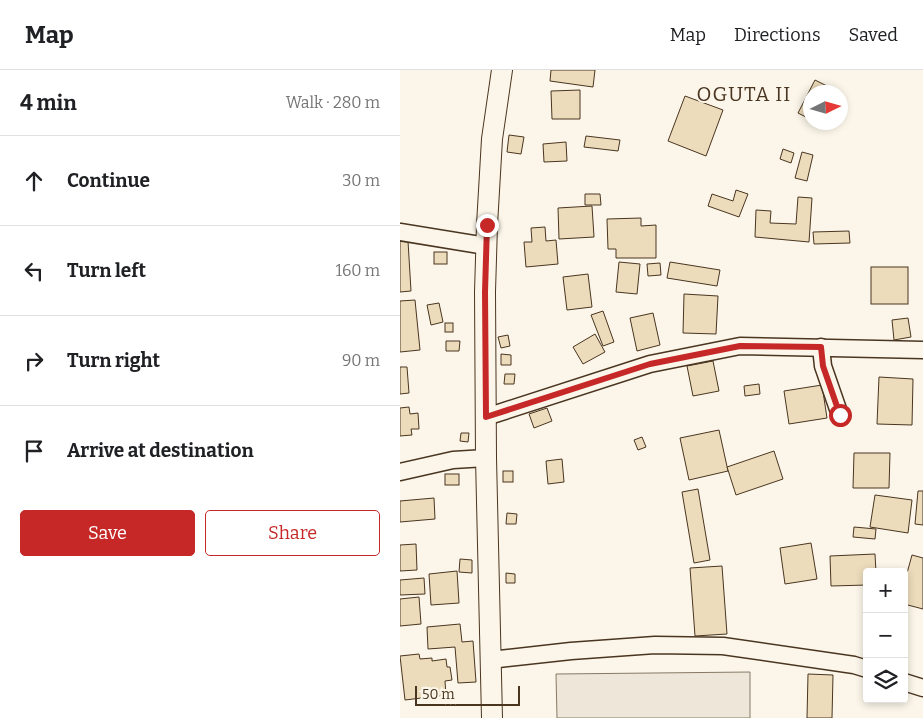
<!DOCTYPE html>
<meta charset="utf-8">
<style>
:root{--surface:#fff;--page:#f2f2f2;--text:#202124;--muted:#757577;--line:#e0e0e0;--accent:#c62828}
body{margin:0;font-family:Bitter,serif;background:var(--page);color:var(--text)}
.controls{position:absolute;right:15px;bottom:15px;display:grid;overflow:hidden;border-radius:5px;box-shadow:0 2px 8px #0003}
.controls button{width:45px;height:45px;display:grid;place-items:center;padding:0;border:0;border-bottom:1px solid var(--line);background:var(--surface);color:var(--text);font:25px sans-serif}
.compass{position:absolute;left:403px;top:15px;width:45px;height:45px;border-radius:50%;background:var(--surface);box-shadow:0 2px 8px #0003;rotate:85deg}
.scale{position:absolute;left:15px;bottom:12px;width:105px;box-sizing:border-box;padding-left:5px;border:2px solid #4a3520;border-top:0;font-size:14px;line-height:18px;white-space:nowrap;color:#4a3520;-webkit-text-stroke:4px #fbf6e9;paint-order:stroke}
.stop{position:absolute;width:15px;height:15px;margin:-11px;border:4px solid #c62828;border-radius:50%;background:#fff}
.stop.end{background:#c62828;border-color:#fff;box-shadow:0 1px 5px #0008}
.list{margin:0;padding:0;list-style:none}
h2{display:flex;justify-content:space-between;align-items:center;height:65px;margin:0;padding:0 20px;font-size:21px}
h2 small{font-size:16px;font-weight:400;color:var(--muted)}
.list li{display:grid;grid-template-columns:32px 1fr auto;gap:15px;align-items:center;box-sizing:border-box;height:90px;padding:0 20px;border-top:1px solid var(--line)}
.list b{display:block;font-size:19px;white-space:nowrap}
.list em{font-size:16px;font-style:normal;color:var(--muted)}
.actions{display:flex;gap:10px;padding:15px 20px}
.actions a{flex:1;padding:11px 0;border:1px solid var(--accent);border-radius:5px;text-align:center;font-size:18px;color:var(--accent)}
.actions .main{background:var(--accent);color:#fff}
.icon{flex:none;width:28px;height:28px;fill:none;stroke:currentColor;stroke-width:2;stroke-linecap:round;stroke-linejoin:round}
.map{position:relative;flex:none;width:523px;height:648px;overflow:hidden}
header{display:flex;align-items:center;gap:30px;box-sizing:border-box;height:70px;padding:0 25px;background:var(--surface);border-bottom:1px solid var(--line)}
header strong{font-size:24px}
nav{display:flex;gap:28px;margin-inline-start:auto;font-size:18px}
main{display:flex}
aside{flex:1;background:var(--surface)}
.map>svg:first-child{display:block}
.green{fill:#ede6d9;stroke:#887966}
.building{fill:#ecdcbc;stroke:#4a3520}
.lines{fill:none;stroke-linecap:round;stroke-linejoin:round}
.minor-casing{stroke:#4a3520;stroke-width:19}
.major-casing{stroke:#4a3520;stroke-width:22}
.minor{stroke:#fbf6e9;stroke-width:16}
.major{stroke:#fbf6e9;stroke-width:20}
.route{stroke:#c62828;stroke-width:6}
.labels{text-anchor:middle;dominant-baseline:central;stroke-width:4;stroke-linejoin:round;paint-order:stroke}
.quarter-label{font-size:20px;letter-spacing:1px;fill:#4a3520;stroke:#fbf6e9}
</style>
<header>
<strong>Map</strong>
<nav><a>Map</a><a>Directions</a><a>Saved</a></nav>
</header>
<main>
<aside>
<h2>4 min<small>Walk · 280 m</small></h2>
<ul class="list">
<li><svg class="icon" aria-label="ahead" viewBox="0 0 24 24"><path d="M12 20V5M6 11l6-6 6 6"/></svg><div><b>Continue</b></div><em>30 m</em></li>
<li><svg class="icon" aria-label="left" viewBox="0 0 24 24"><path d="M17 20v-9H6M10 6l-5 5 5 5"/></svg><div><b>Turn left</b></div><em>160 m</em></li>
<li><svg class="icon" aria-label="right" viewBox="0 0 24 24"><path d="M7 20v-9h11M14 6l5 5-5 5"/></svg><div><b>Turn right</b></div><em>90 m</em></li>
<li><svg class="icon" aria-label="arrive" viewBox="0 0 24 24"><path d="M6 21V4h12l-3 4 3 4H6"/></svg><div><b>Arrive at destination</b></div></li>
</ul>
<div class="actions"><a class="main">Save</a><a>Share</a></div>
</aside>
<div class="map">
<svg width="523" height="648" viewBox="0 0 523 648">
<rect width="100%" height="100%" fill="#fbf6e9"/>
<polygon class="green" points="350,602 350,648 157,648 156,604"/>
<g class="building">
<polygon points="151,0 195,0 193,17 150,11"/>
<polygon points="415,10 435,20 434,22 410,22 410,49 398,43"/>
<polygon points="180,20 180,49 152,49 151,21"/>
<polygon points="285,26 323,40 306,86 268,71"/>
<polygon points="109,65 124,67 121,84 107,82"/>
<polygon points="186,66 220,70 218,81 184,77"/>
<polygon points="166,72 167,91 144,92 143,74"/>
<polygon points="383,79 394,83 391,93 380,89"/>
<polygon points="402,82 413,85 407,111 395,108"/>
<polygon points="336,120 348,124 339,147 308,136 312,124 333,131"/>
<polygon points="185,124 200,124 201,135 185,135"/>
<polygon points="398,127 412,128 409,172 355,167 356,140 371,141 370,153 396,154"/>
<polygon points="192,136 194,167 159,169 158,138"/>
<polygon points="241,148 241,156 256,155 256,188 216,188 216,179 208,179 207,149"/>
<polygon points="145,157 146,171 156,170 158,194 126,197 124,172 132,172 131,158"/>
<polygon points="449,161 450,173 414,174 413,162"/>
<polygon points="0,171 8,171 11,221 0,222"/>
<rect x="34" y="182" width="13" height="12"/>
<polygon points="219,192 240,194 237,224 216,222"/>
<polygon points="270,192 320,200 317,216 267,208"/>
<polygon points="260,193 261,205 248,206 247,194"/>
<rect x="471" y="197" width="37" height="37"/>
<polygon points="188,204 192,237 167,240 163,207"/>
<polygon points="284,224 318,226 316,264 283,263"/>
<polygon points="15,230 20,280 0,282 0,231"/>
<polygon points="39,233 43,252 31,255 27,235"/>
<polygon points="203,241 214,272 203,276 191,245"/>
<polygon points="253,243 260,275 237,281 230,248"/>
<polygon points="508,248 511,267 494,270 492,250"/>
<rect x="45" y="253" width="8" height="9"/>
<polygon points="195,264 205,282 183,294 173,277"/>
<polygon points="108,265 110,276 101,278 98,267"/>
<polygon points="46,271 60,271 59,281 46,281"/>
<polygon points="101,284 111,285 111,295 101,295"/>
<polygon points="313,291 319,321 293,326 287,296"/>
<polygon points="0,297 7,297 9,323 0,324"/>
<polygon points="105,304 115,304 114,314 104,314"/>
<polygon points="479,307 513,309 512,355 477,354"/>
<polygon points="359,314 360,324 345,326 344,316"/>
<polygon points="422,315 427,348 389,354 384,321"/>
<polygon points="9,337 10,344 18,343 19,359 11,359 12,365 0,366 0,338"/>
<polygon points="147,338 152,351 134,358 129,344"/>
<polygon points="319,360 328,401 289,410 280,368"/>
<polygon points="61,363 69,363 68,372 60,371"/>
<polygon points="242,367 246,377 238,380 234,370"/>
<polygon points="374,381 383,409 336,425 327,397"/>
<polygon points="454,383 490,383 489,418 453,418"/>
<polygon points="162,389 164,412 148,414 146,391"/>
<rect x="103" y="401" width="10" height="11"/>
<rect x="45" y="404" width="14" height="11"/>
<polygon points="298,419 310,490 294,493 282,422"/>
<polygon points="518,421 523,421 523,455 515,454"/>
<polygon points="475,425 512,430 508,463 470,457"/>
<polygon points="34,428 35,449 0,452 0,431"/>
<polygon points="107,443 117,444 116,454 106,454"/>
<polygon points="454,457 476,459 475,469 453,467"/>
<polygon points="411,473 417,509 385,514 380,478"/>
<polygon points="16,474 17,500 0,501 0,475"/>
<polygon points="475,484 476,502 467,502 467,515 431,516 430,486"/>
<polygon points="512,485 523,488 523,539 504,534 504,514"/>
<polygon points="60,489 72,490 72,503 59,502"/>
<polygon points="322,496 327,564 295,566 290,498"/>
<polygon points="57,501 59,533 31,535 29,504"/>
<polygon points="106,503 115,504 115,513 106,513"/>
<polygon points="24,508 25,524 0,525 0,510"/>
<polygon points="19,527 21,554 0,556 0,529"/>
<polygon points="60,554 62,572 73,571 76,612 58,613 55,577 28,579 27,557"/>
<polygon points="19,584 20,589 32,588 32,591 46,589 47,597 50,597 52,610 45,611 46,625 5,630 0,586"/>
<polygon points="408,604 433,605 432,648 407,648"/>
</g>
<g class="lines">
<defs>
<g id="minor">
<polyline points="0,162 86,176"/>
<polyline points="421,277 423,296 440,345"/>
<polyline points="86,347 250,294 340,276 523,280"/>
<polyline points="0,402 53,390 86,388"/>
<polyline points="90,590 171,581 255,575 323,576 454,595 467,599"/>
<polyline points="504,612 523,618"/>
</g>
<polyline id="major" points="92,648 86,388 85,222 87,155 92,69 102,0"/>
</defs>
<use href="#minor" class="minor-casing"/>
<use href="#major" class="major-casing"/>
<use href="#minor" class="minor"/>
<use href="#major" class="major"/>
</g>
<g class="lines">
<polyline class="route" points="87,155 85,222 86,347 250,294 340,276 421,277 423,296 440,345"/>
</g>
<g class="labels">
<g class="quarter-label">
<text x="344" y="24">OGUTA II</text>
</g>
</g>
</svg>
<div class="controls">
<button>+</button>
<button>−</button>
<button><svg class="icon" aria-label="layers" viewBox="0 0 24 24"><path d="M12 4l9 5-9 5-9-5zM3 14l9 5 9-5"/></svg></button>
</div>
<svg class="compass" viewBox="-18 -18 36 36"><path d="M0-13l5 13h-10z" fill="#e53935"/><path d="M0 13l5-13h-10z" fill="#757577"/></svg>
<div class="scale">50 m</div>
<div class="stop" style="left:440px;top:345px"></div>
<div class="stop end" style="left:87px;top:155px"></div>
</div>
</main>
